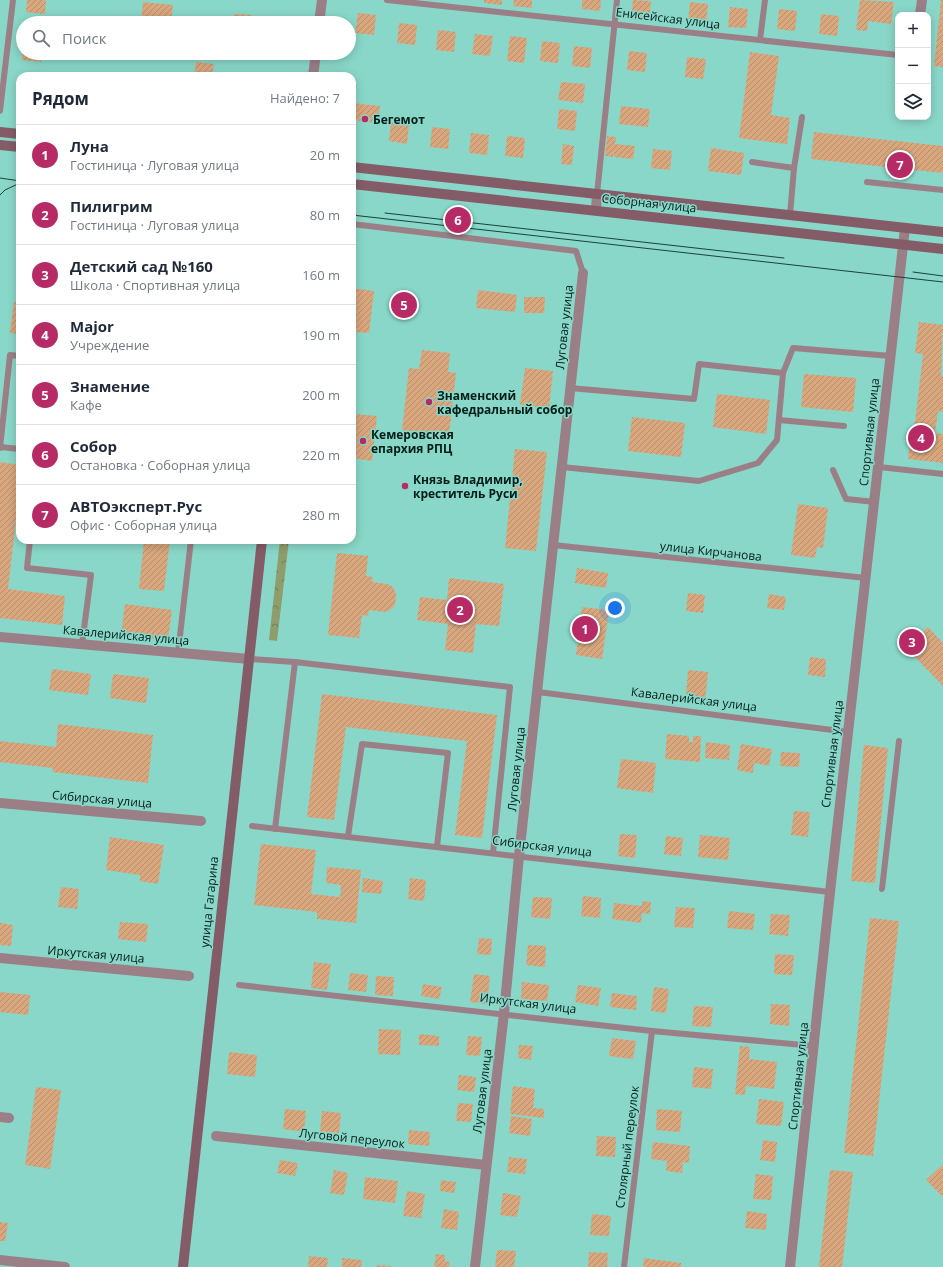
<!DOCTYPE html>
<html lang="ru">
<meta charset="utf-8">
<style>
:root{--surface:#fff;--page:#f6f6f7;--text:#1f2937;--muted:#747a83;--line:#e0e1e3;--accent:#b62b65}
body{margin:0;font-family:"Open Sans",sans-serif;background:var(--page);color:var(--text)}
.controls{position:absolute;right:12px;top:12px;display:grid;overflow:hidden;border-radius:8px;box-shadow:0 2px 10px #0003}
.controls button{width:36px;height:36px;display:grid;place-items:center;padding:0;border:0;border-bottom:1px solid var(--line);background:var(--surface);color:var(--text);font:20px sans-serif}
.you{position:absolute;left:615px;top:608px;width:14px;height:14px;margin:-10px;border:3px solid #fff;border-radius:50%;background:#1a73e8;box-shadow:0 0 0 6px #1a73e833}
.badge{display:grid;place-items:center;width:26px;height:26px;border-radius:50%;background:var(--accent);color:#fff;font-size:13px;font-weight:700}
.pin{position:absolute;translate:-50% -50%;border:2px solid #fff;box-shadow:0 1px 4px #0006}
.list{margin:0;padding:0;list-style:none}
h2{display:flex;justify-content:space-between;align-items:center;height:52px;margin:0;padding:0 16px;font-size:17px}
h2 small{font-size:13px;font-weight:400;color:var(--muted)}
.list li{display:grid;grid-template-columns:26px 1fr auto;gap:12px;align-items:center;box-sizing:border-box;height:60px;padding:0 16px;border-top:1px solid var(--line)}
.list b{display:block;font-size:15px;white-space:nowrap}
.list p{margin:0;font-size:13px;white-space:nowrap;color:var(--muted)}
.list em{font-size:13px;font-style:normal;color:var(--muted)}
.icon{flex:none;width:22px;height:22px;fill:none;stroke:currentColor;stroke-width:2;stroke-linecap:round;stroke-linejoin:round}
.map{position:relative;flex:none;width:943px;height:1267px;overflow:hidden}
.search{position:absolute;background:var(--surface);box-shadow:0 2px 10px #0003;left:16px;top:16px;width:340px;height:44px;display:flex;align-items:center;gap:10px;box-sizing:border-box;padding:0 14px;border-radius:22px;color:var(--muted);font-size:15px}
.panel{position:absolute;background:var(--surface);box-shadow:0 2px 10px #0003;left:16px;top:72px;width:340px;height:472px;border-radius:12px}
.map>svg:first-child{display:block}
.forest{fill:url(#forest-crowns)}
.building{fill:url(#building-hatch)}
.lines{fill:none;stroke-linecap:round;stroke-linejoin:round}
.lane{stroke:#9b7f86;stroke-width:6}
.street{stroke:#9b7f86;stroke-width:10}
.secondary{stroke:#845c67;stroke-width:10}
.tram{stroke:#1b423b;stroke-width:1}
.poi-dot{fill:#b62b65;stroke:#89d7c8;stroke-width:1.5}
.labels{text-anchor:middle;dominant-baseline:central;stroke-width:3;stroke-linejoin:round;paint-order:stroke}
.street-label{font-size:12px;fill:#001d18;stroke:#89d7c8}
.poi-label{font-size:12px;font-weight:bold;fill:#001d18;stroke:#89d7c8;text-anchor:start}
</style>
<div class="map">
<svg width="943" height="1267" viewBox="0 0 943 1267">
<defs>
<pattern id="forest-crowns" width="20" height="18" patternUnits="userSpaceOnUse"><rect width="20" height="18" fill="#8f9d6c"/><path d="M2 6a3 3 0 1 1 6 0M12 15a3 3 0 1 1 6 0" fill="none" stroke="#727f58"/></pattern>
<pattern id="building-hatch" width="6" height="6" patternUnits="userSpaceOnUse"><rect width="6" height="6" fill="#d8a77e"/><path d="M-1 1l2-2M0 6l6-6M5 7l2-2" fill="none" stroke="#b88f6c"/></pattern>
</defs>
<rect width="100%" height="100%" fill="#89d7c8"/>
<polygon class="forest" points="280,540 289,540 277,641 269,640"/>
<g class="building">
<polygon points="27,0 46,0 45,14 26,12"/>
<polygon points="484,0 502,0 502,5 484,3"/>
<polygon points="514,0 532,0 532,8 513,6"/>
<polygon points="582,0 601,0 600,11 582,9"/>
<polygon points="633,0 651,1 649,21 631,19"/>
<polygon points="860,0 894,2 891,24 868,21 867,31 856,30"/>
<polygon points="941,0 943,0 943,67 934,66"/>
<polygon points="143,2 173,5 171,23 141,23"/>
<polygon points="690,2 708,4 706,24 688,22"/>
<polygon points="730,7 748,9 746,28 728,27"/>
<polygon points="779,9 797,11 795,31 777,29"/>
<polygon points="358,13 376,15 374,35 355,33"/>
<polygon points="234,14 252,15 251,23 233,23"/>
<polygon points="821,14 839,16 837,36 819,34"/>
<polygon points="399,23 417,25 415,45 397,43"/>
<polygon points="438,30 456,32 454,52 436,50"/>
<polygon points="475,34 493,36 490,56 472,54"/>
<polygon points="510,36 527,38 524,63 507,61"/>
<polygon points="542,41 560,43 558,63 540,61"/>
<polygon points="574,46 592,48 590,68 572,66"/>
<polygon points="629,51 647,53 645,72 627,70"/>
<polygon points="750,52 779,56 771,115 790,118 787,144 739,138"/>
<polygon points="23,53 41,53 41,62 22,60"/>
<polygon points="687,57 706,59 703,79 685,77"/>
<polygon points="196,62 214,64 212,76 194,76"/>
<polygon points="561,82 585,84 583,103 558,100"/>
<polygon points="352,103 380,106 378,123 352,120"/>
<polygon points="621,106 650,109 648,127 619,124"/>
<polygon points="559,109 577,111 575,131 557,129"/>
<polygon points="391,122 409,124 407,144 389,141"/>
<polygon points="432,127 450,129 448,149 430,147"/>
<polygon points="814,132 943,146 943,173 811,159"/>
<polygon points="471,133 489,135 487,155 469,153"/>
<polygon points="507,136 525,138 523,158 505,156"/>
<polygon points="607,136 616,137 615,144 635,146 633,159 614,157 614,151 613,157 605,156"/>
<polygon points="563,144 574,146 572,165 561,164"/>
<polygon points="711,148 744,153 741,175 708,171"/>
<polygon points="653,149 672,151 670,170 651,168"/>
<polygon points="352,288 374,291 369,333 352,332"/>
<polygon points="478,290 517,295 515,312 476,308"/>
<polygon points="524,297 545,297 544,313 524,313"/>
<polygon points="402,299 411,305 406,312 398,306"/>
<polygon points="14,302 20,302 20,334 10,333"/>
<polygon points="919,322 943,325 941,375 943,376 943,412 938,411 935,433 943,434 943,463 908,459 911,431 914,431 923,354 915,353"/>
<polygon points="422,350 450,353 448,372 456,373 449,436 402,430 409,368 419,369"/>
<polygon points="525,368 553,371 549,408 520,405"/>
<polygon points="804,374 856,378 853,412 801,407"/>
<polygon points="717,394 770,400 766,434 713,427"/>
<polygon points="18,400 20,400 20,425 16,424"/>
<polygon points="354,414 377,416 372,461 352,458 352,423"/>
<polygon points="632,417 685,423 681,457 628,451"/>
<polygon points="515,449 547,452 536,551 505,548"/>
<polygon points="0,462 20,465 20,485 8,589 65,596 62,625 0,618"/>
<polygon points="798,504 828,508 823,548 817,547 815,558 791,555"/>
<polygon points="144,540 170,540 164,591 139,589"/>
<polygon points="337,553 368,556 366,576 373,577 372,582 387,584 393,587 396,594 395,605 390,610 384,612 369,610 368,616 362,615 359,638 328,635"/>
<polygon points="577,568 608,573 606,588 575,583"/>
<polygon points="449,578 504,584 499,626 476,624 473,653 445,650 448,624 417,620 420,597 447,600"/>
<polygon points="688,593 705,595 703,613 686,611"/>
<polygon points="769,594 786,597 784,610 767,608"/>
<polygon points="125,604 172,610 168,640 121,635"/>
<polygon points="582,607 609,610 602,659 576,655"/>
<polygon points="928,627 943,643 943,686 906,648"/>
<polygon points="810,657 826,659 825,677 808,675"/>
<polygon points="52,669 91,674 88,695 49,690"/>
<polygon points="688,670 708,672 705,701 698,700 698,696 686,694"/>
<polygon points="113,674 149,678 146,703 110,698"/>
<polygon points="322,694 497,715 482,838 455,835 467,741 346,727 334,820 307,817"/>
<polygon points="58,724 153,735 148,783 52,772 53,768 0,762 0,741 56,747"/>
<polygon points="667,734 689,736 689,742 693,742 693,736 701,736 700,762 665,759"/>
<polygon points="706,742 730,745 729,760 705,758"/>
<polygon points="741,744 772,749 769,766 754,763 753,773 737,770"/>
<polygon points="864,745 888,748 875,883 851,881"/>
<polygon points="781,752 800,753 799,767 780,766"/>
<polygon points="621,759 656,763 653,793 617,788"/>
<polygon points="794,811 810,812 808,837 791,835"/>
<polygon points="620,834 637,835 635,858 618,856"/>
<polygon points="700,835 730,838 728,860 698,857"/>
<polygon points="666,836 683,838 681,856 664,854"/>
<polygon points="110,837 164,845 158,884 140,881 140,875 106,870"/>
<polygon points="261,844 316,850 311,894 340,897 341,885 326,883 327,867 361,870 356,923 317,919 317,912 254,905"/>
<polygon points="363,878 383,881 381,894 362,892"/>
<polygon points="410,878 426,880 424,901 408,899"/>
<polygon points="61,887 79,889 77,909 58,907"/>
<polygon points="583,896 601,898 600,918 581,916"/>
<polygon points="533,897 552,898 550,919 531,917"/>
<polygon points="642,901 651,902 650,914 642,913 641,923 612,919 614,903 642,906"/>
<polygon points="676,907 695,908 693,928 674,927"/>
<polygon points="729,911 755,914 753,930 727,928"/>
<polygon points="771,914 790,915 788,936 769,934"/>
<polygon points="870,918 899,921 873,1156 844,1153"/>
<polygon points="120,922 148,924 146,942 118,939"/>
<polygon points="0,923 13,925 11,946 0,945"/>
<polygon points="479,938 492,939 491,955 477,954"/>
<polygon points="528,945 546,946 545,967 526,965"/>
<polygon points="775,954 794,955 792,975 774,974"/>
<polygon points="314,962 331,964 327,990 311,988"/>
<polygon points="350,973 368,975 366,992 348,990"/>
<polygon points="474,974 490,976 487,1004 470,1002"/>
<polygon points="376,976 394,977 393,996 375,995"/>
<polygon points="522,982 549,985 547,1001 521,999"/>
<polygon points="423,984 442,987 439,999 421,996"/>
<polygon points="578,985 601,988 598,1006 575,1002"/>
<polygon points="654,987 669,989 666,1013 651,1011"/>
<polygon points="0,992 30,995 28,1015 0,1012"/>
<polygon points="612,993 637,996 636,1010 610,1007"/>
<polygon points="771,1004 790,1005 789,1026 770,1024"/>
<polygon points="694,1006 713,1007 711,1027 692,1026"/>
<polygon points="379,1029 401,1030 400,1055 378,1054"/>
<polygon points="419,1034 439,1036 439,1046 419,1045"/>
<polygon points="468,1036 482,1037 480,1056 466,1055"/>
<polygon points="612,1038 636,1041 633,1059 609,1056"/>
<polygon points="519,1045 533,1046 531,1060 518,1058"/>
<polygon points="740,1046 750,1047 749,1059 777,1062 774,1089 746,1086 745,1095 735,1094"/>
<polygon points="229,1052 257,1055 255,1077 227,1074"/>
<polygon points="694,1067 713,1069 711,1089 692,1087"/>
<polygon points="459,1075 476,1077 474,1092 457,1090"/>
<polygon points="513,1086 535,1089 533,1108 544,1109 544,1118 510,1114"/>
<polygon points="36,1087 61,1090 50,1169 25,1165"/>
<polygon points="759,1099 784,1102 781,1126 756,1124"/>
<polygon points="458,1103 473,1104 471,1122 456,1121"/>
<polygon points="285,1109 306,1111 304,1132 283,1129"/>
<polygon points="657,1109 682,1111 680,1132 656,1130"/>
<polygon points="322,1111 341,1113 339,1133 320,1131"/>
<polygon points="511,1116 532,1119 530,1136 509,1133"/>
<polygon points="409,1130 430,1132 429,1146 408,1144"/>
<polygon points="597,1136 616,1137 615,1157 596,1156"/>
<polygon points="763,1140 777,1142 775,1162 760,1160"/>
<polygon points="653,1142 690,1146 689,1163 683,1162 682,1173 666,1171 667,1161 651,1159"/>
<polygon points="509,1157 527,1159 525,1174 507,1172"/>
<polygon points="280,1160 298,1163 295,1176 277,1173"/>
<polygon points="942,1165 943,1166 943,1197 926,1180"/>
<polygon points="334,1170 348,1173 344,1195 330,1193"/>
<polygon points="830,1170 853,1172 842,1267 819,1267"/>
<polygon points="756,1174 773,1176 771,1200 753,1199"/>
<polygon points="365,1177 398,1181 395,1203 363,1199"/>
<polygon points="441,1180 456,1182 454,1193 440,1191"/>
<polygon points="407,1191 425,1194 421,1218 403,1216"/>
<polygon points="503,1193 521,1196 517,1217 500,1215"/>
<polygon points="444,1209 459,1212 457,1230 441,1228"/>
<polygon points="747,1211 767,1214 766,1230 745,1228"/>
<polygon points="592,1214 611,1216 609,1236 590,1235"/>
<polygon points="0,1222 8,1223 5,1241 0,1241"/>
<polygon points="497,1250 516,1251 514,1267 495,1267"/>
<polygon points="589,1252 608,1253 607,1267 588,1267"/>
<polygon points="436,1254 445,1255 445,1261 450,1262 449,1267 434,1267"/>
<polygon points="309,1256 328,1258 327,1267 308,1267"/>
<polygon points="342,1258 362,1260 361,1267 342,1267"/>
<polygon points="644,1258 681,1263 681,1267 643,1267"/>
<polygon points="377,1265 391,1266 391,1267 377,1267"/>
</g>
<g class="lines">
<g class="lane">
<polyline points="387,0 898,55"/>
<polyline points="760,40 765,0"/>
<polyline points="0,111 13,0"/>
<polyline points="752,162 794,168"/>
<polyline points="867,182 943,190"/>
<polyline points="597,194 617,0"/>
<polyline points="790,215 794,168 802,117"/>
<polyline points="352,224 576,251 583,273"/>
<polyline points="570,388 694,399 699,364 783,373"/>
<polyline points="779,420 844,426"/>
<polyline points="0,447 20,449"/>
<polyline points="0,448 10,355 20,356"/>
<polyline points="562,467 699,481 758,463 777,440 783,373 793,348 891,356"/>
<polyline points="879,467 943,474"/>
<polyline points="833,470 846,499 875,502"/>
<polyline points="30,540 27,568 91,575 82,644"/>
<polyline points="553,545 866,578"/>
<polyline points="178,653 191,540"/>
<polyline points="249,659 295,662 510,687 493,853"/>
<polyline points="538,692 848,732"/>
<polyline points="252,826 830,892"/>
<polyline points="275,829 295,662"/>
<polyline points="348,836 362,744 448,753 437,846"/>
<polyline points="882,889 899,741"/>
<polyline points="239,985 652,1031 814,1046"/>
<polyline points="624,1267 652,1031"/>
</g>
<g class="street">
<polyline points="920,15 922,0"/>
<polyline points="319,23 322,0"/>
<polyline points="313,76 316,53"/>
<polyline points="596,210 597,194"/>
<polyline points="0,637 249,659"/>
<polyline points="0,803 201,821"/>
<polyline points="0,958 189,976"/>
<polyline points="0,1117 9,1118"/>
<polyline points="216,1136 486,1165"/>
<polyline points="0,1260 65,1267"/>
<polyline points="475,1267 504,1013 519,856 583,273"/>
<polyline points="790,1267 830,892 905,228"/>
</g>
<g class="secondary">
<polyline points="0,132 20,134"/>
<polyline points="0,145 20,147"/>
<polyline points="352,167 943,232"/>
<polyline points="352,184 943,249"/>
<polyline points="183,1267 262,540"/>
</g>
<g class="tram">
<polyline points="0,178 20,181"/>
<polyline points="0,195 5,190 20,183"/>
<polyline points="385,213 784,258"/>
<polyline points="352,215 943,282"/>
<polyline points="913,272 943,276"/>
</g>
</g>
<g class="poi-dot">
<circle cx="365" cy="119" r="4"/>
<circle cx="429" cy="402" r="4"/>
<circle cx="363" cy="441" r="4"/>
<circle cx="405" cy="486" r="4"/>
</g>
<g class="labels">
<g class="street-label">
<text transform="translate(668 18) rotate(7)">Енисейская улица</text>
<text transform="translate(649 203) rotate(6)">Соборная улица</text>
<text transform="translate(564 327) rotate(-84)">Луговая улица</text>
<text transform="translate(869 432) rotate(-84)">Спортивная улица</text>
<text transform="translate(711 551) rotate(6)">улица Кирчанова</text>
<text transform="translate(126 635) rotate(5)">Кавалерийская улица</text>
<text transform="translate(694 699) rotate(7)">Кавалерийская улица</text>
<text transform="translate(832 754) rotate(-83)">Спортивная улица</text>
<text transform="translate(516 769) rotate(-84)">Луговая улица</text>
<text transform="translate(102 799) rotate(5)">Сибирская улица</text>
<text transform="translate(542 846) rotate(7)">Сибирская улица</text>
<text transform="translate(209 902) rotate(-84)">улица Гагарина</text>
<text transform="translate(96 954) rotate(5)">Иркутская улица</text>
<text transform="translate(528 1003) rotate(7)">Иркутская улица</text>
<text transform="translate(798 1076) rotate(-84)">Спортивная улица</text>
<text transform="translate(482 1091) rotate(-83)">Луговая улица</text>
<text transform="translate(352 1138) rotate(6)">Луговой переулок</text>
<text transform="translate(627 1147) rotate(-83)">Столярный переулок</text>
</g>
<g class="poi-label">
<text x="373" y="119">Бегемот</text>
<text x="437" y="395">Знаменский<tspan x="437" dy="14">кафедральный собор</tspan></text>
<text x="371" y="434">Кемеровская<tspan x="371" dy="14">епархия РПЦ</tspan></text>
<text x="413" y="479">Князь Владимир,<tspan x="413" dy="14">креститель Руси</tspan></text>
</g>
</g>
</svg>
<div class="controls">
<button>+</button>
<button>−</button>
<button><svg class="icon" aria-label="layers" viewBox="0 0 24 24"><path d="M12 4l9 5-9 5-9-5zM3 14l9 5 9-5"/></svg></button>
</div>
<div class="you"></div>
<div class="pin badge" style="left:585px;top:629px">1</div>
<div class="pin badge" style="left:460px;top:610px">2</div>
<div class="pin badge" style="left:912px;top:642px">3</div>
<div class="pin badge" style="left:921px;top:438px">4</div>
<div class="pin badge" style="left:404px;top:305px">5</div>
<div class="pin badge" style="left:458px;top:220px">6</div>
<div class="pin badge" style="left:900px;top:165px">7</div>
<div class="search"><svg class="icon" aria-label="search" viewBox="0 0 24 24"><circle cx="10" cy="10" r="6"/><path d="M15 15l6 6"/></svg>Поиск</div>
<section class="panel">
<h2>Рядом<small>Найдено: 7</small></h2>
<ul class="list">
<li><span class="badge">1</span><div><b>Луна</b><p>Гостиница · Луговая улица</p></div><em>20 m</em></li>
<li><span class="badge">2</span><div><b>Пилигрим</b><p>Гостиница · Луговая улица</p></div><em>80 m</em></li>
<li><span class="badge">3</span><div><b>Детский сад №160</b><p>Школа · Спортивная улица</p></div><em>160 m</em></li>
<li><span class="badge">4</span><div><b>Major</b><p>Учреждение</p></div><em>190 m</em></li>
<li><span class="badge">5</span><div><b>Знамение</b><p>Кафе</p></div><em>200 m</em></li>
<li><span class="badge">6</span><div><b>Собор</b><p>Остановка · Соборная улица</p></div><em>220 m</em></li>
<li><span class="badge">7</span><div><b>АВТОэксперт.Рус</b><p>Офис · Соборная улица</p></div><em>280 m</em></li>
</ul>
</section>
</div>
